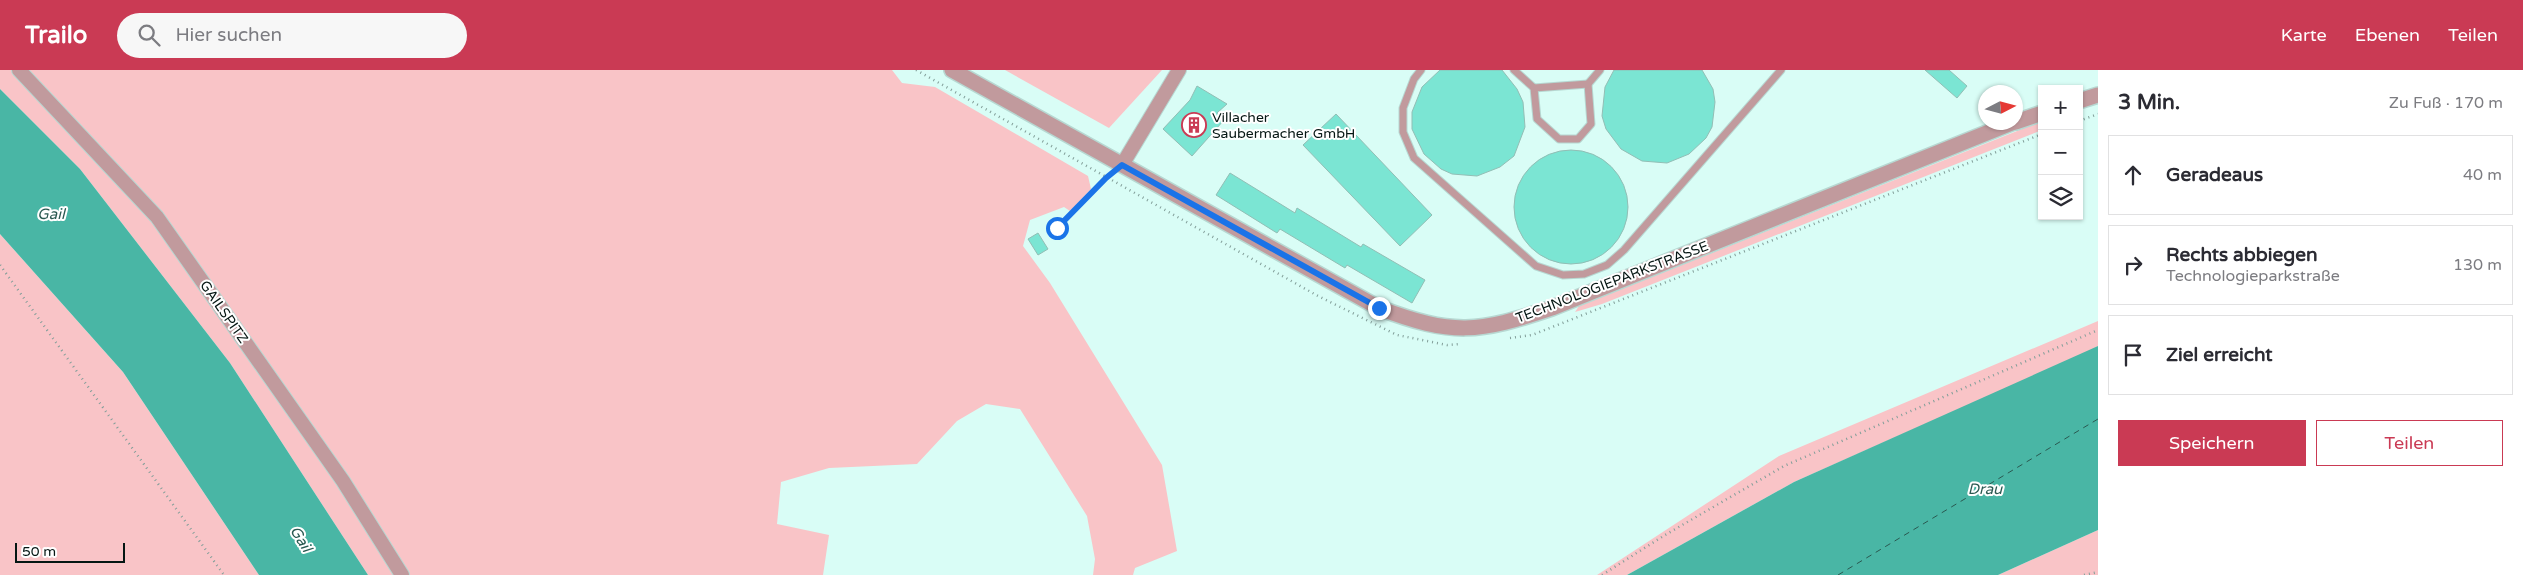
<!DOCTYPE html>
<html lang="de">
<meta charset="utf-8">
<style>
:root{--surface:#fff;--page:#f7f7f7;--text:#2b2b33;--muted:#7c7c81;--line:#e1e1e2;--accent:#ca3a54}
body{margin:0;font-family:"Varela Round",sans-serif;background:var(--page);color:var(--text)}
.controls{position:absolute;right:15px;top:15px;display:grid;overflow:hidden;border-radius:0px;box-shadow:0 1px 4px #0004}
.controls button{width:45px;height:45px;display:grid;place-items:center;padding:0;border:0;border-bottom:1px solid var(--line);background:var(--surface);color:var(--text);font:25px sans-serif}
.compass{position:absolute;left:1978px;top:15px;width:45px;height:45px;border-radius:50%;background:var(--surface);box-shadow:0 1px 4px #0004;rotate:84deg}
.scale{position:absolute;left:15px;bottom:12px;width:110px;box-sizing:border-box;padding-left:5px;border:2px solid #051613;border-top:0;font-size:14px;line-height:18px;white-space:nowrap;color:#051613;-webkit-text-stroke:4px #fff;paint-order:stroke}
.stop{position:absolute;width:15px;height:15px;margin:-11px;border:4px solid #1a73e8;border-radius:50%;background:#fff}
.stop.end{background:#1a73e8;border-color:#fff;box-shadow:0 1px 5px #0008}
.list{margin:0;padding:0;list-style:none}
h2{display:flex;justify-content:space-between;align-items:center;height:65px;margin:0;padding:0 20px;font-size:21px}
h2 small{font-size:16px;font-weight:400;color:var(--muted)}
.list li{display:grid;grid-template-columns:32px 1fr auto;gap:15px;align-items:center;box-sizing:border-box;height:80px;margin:0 10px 10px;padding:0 10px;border:1px solid var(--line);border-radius:0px}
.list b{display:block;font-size:19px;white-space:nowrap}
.list p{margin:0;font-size:16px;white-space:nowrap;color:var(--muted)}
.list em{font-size:16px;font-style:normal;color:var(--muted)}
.actions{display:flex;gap:10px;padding:15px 20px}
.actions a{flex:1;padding:11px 0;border:1px solid var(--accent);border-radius:0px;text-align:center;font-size:18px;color:var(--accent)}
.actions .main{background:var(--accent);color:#fff}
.icon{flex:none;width:28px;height:28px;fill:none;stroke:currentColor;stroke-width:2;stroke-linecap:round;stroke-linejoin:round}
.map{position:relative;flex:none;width:2098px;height:505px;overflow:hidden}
header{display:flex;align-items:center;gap:30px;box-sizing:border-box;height:70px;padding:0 25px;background:var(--accent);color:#fff}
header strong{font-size:24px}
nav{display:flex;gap:28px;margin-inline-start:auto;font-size:18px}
.search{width:350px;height:45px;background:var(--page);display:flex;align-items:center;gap:12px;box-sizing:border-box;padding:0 18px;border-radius:28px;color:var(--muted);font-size:19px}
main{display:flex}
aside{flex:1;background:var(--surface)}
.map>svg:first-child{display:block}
.green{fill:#f9c4c7}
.water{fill:#49b6a5}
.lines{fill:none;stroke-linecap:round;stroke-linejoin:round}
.ferry{stroke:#2a5951;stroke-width:1;stroke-dasharray:6 5;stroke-linecap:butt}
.building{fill:#7be5d3;stroke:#92beb5}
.service-casing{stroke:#b7d8d2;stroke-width:9}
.minor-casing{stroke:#b7d8d2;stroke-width:16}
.tertiary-casing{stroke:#b7d8d2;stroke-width:18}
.path{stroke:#829e99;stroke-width:2.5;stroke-dasharray:1 4;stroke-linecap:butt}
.service{stroke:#c19a9d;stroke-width:7}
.minor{stroke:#c19a9d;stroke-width:14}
.tertiary{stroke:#c19a9d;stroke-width:15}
.route{stroke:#1a73e8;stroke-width:6}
.labels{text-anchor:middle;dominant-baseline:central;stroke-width:4;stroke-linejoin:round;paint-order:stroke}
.poi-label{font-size:14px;fill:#051613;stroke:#fff;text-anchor:start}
.street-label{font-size:14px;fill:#051613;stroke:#fff}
.water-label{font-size:15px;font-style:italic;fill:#2a5951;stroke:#fff}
</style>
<header>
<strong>Trailo</strong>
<div class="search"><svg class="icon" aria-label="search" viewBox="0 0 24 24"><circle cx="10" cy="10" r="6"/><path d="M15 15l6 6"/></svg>Hier suchen</div>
<nav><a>Karte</a><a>Ebenen</a><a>Teilen</a></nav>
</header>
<main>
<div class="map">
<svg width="2098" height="505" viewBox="0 0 2098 505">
<rect width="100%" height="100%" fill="#d9fdf6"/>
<g class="green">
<polygon points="0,0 892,0 902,13 935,17 1088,106 1091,119 1070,141 1064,137 1030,150 1023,176 1050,213 1162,395 1177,481 1135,498 1133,505 1093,505 1095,489 1087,446 1020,339 986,334 957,351 917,394 829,398 781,412 777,454 829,465 823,505 368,505 230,293 80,99 0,19"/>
<polygon points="1005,0 1162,0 1109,58"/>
<polygon points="2042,51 2042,60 1602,234 1575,242 1579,236"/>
<polygon points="0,164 123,302 259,505 0,505"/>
<polygon points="2098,251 2098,276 2086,283 1794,412 1627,505 1597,505 1779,386"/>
<polygon points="2098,460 2098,505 1998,505"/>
</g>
<g class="water">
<polygon points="0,19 80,99 230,293 368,505 259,505 123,302 0,164"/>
<polygon points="2098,276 2098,460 1998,505 1627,505 1794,412"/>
</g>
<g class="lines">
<polyline class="ferry" points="1838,505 2098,349"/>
</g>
<g class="building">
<polygon points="1440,0 1502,0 1517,19 1523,32 1525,57 1514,86 1500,97 1477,106 1452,104 1441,99 1424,84 1412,59 1412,42 1422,17"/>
<polygon points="1614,0 1702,0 1713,19 1715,32 1712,57 1706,68 1689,84 1667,93 1642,91 1621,79 1606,59 1602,46 1605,17"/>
<polygon points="1925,0 1949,0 1967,16 1957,28"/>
<polygon points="1197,16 1227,34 1217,43 1224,50 1192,86 1163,59 1190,30"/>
<polygon points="1336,44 1432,145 1400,176 1303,75"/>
<circle cx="1571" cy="137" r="57"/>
<polygon points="1230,103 1295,143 1297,138 1361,177 1363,174 1425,210 1412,233 1347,195 1345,198 1280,159 1277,163 1216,125"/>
<polygon points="1038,163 1048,179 1038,185 1028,169"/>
</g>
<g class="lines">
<defs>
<g id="service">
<polyline points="1421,0 1414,9 1403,38 1403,62 1414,88 1536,196 1563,205 1584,204 1607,195 1624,180 1781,0"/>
<polyline points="1514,0 1534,18 1537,49 1559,69 1578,69 1591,54 1588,14 1600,0"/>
<polyline points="1534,18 1588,14"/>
</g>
<g id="minor">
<polyline points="19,0 157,147 343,411 402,505"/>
<polyline points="1122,95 1179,0"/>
</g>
<g id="tertiary">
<path d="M952,0l427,238c74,28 99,25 173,0l462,-186"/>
<polyline points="2079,31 2098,25"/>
<polyline points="2016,52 2042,43"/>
</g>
</defs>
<use href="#service" class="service-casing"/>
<use href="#minor" class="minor-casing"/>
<use href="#tertiary" class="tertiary-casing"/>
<g class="path">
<polyline points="916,0 1318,226 1397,265 1447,275 1460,274"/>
<polyline points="2079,51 2098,44"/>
<polyline points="1057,159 1110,104"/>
<polyline points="0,195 224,505"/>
<polyline points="1510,268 1532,265 2042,64"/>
<polyline points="1602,505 1665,465 1784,396 2098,260"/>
<polyline points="2084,505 2098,502"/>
</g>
<use href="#service" class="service"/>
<use href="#minor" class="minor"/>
<use href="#tertiary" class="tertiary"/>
</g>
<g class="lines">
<polyline class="route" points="1057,158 1106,108 1122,95 1379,238"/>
</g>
<defs>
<symbol id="building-ring" viewBox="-11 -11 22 22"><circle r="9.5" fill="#fff" stroke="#ca3a54" stroke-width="1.5"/><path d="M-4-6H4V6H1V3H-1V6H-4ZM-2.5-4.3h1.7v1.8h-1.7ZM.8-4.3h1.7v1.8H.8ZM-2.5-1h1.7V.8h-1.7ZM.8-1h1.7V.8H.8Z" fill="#ca3a54"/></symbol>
</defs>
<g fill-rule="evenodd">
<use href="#building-ring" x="1180" y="41" width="28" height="28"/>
</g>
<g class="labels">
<g class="poi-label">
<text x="1212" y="47">Villacher<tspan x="1212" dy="16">Saubermacher GmbH</tspan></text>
</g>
<g class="street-label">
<text transform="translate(1612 212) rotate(-21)">TECHNOLOGIEPARKSTRASSE</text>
<text transform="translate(224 242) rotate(55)">GAILSPITZ</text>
</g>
<g class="water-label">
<text x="51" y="144">Gail</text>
<text x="1985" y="419">Drau</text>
<text transform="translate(301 469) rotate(58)">Gail</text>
</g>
</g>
</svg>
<div class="controls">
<button>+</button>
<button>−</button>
<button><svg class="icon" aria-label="layers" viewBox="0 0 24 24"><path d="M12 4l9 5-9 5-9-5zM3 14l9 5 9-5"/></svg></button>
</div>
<svg class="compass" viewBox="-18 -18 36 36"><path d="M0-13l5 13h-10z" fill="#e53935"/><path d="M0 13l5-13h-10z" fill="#7c7c81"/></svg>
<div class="scale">50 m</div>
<div class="stop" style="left:1057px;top:158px"></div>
<div class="stop end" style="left:1379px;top:238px"></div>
</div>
<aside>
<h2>3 Min.<small>Zu Fuß · 170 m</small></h2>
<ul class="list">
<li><svg class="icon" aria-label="ahead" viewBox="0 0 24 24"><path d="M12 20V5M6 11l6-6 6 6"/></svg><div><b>Geradeaus</b></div><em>40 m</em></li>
<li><svg class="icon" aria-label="right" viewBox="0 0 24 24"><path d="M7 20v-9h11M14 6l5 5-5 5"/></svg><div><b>Rechts abbiegen</b><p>Technologieparkstraße</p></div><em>130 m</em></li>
<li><svg class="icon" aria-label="arrive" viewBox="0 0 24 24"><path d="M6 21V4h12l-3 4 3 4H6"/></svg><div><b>Ziel erreicht</b></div></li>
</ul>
<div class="actions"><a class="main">Speichern</a><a>Teilen</a></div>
</aside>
</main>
